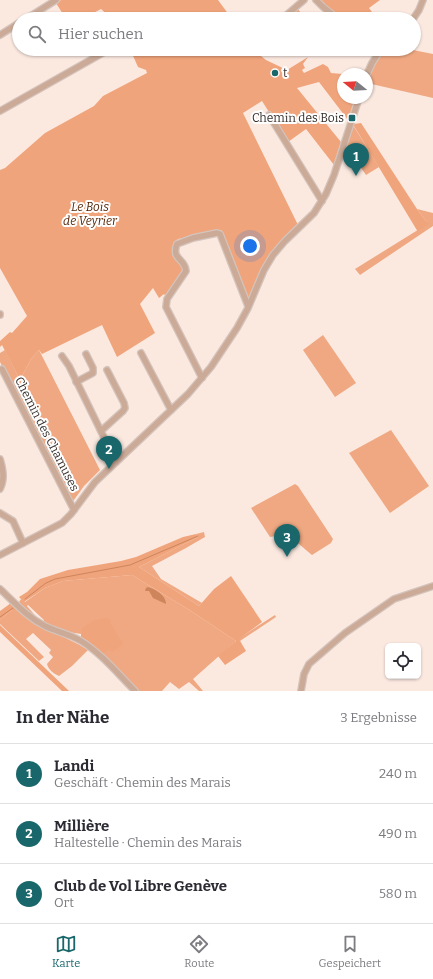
<!DOCTYPE html>
<html lang="de">
<meta charset="utf-8">
<style>
:root{--surface:#fff;--page:#f7f7f7;--text:#2b2b33;--muted:#7c7c81;--line:#e1e1e2;--accent:#1a676b}
body{margin:0;font-family:Bitter,serif;background:var(--page);color:var(--text)}
.controls{position:absolute;right:12px;bottom:12px;display:grid;overflow:hidden;border-radius:6px;box-shadow:0 1px 3px #0004}
.controls button{width:36px;height:36px;display:grid;place-items:center;padding:0;border:0;border-bottom:1px solid var(--line);background:var(--surface);color:var(--text);font:20px sans-serif}
.compass{position:absolute;left:337px;top:68px;width:36px;height:36px;border-radius:50%;background:var(--surface);box-shadow:0 1px 3px #0004;rotate:288deg}
.you{position:absolute;left:250px;top:246px;width:14px;height:14px;margin:-10px;border:3px solid #fff;border-radius:50%;background:#1a73e8;box-shadow:0 0 0 6px #1a73e833}
.badge{display:grid;place-items:center;width:26px;height:26px;border-radius:50%;background:var(--accent);color:#fff;font-size:13px;font-weight:700}
.pin{position:absolute;translate:-50% -33px;filter:drop-shadow(0 1px 2px #0008)}
.pin::after{content:'';position:absolute;top:21px;width:14px;height:12px;background:inherit;clip-path:polygon(0 0,100% 0,50% 100%)}
.list{margin:0;padding:0;list-style:none}
h2{display:flex;justify-content:space-between;align-items:center;height:52px;margin:0;padding:0 16px;font-size:17px}
h2 small{font-size:13px;font-weight:400;color:var(--muted)}
.list li{display:grid;grid-template-columns:26px 1fr auto;gap:12px;align-items:center;box-sizing:border-box;height:60px;padding:0 16px;border-top:1px solid var(--line)}
.list b{display:block;font-size:15px;white-space:nowrap}
.list p{margin:0;font-size:13px;white-space:nowrap;color:var(--muted)}
.list em{font-size:13px;font-style:normal;color:var(--muted)}
.icon{flex:none;width:22px;height:22px;fill:none;stroke:currentColor;stroke-width:2;stroke-linecap:round;stroke-linejoin:round}
.map{position:relative;flex:none;width:433px;height:691px;overflow:hidden}
.search{position:absolute;background:var(--surface);box-shadow:0 1px 3px #0004;left:12px;right:12px;top:12px;height:44px;display:flex;align-items:center;gap:10px;box-sizing:border-box;padding:0 14px;border-radius:22px;color:var(--muted);font-size:15px}
.sheet{height:232px;background:var(--surface)}
nav{display:flex;justify-content:space-around;align-items:center;box-sizing:border-box;height:56px;border-top:1px solid var(--line);background:var(--surface);font-size:11px;color:var(--muted)}
nav a{display:grid;justify-items:center;gap:2px}
nav .on{color:var(--accent)}
.map>svg:first-child{display:block}
.green{fill:#efa882}
.forest{fill:#f0a47b}
.water{fill:#ce855c}
.lines{fill:none;stroke-linecap:round;stroke-linejoin:round}
.stream{stroke:#ce855c;stroke-width:1}
.minor-casing{stroke:#d4c4bc;stroke-width:8}
.minor{stroke:#ccaa98;stroke-width:5.5}
.poi-dot{fill:#1a676b;stroke:#fff;stroke-width:1.5}
.labels{text-anchor:middle;dominant-baseline:central;stroke-width:4;stroke-linejoin:round;paint-order:stroke}
.poi-label{font-size:12px;fill:#36302c;stroke:#fff;text-anchor:start}
.park-label{font-size:12px;font-style:italic;fill:#562707;stroke:#fff}
.street-label{font-size:12px;fill:#36302c;stroke:#fff}
</style>
<div class="map">
<svg width="433" height="691" viewBox="0 0 433 691">
<rect width="100%" height="100%" fill="#fbe9e0"/>
<g class="green">
<polygon points="297,8 306,19 284,19"/>
<polygon points="384,49 408,49 433,54 433,98 367,83 376,60"/>
<polygon points="353,125 379,167 366,175 346,146 346,142"/>
<polygon points="417,209 433,213 433,226 360,275 355,269 429,223 426,221"/>
<polygon points="323,335 356,383 335,397 303,350"/>
<polygon points="5,350 18,376 22,376 31,359 39,350 100,470 84,486 71,504 0,362 0,353"/>
<polygon points="391,430 429,486 390,513 349,453"/>
<path d="M295,484l3,2 35,53 -2,4 -19,12c-15,-12 -21,-22 -42,-18l-19,-29z"/>
<polygon points="204,532 205,537 186,548 152,566 161,579 202,603 199,606 139,567 198,537 196,534"/>
<polygon points="132,575 191,611 236,641 193,679 203,691 199,691 189,682 179,689 170,682 162,691 138,691 88,641 81,637 81,634 68,632 43,622 44,620 28,605 27,606 38,619 21,606 21,604 19,602 21,599 25,602 45,588 63,581"/>
<path d="M12,610h5c22,21 47,24 71,40l-16,16 -13,10c-5,-2 -11,-7 -12,-12l6,-7 -4,-4 2,-3 -18,-17 -7,6 18,18 -5,4 -39,-37v-4z"/>
<polygon points="275,615 276,617 240,641 238,639"/>
</g>
<g class="forest">
<polygon points="61,0 218,0 232,19 112,19 101,9 82,19 66,19 56,3"/>
<polygon points="318,0 380,0 369,8 377,19 342,19 324,6"/>
<path d="M130,49h122l14,11 21,10 21,-13 -5,7 2,4 -3,2 2,3 19,-9 5,3 3,6 12,1v24h12l-7,22 -29,-38 -22,6 44,54 -7,23 -28,-36 -18,13 -26,-41 -19,12 55,112 -17,16 -14,17 -19,42 -18,-41 -9,-29 -43,9c-10,9 -1,21 6,29v4l-18,25 -2,-3 -5,4 -6,-10 -13,16 15,29 -38,24 -15,-32 -60,29 -3,-4 -8,9 -9,17h-4l-16,-31 -2,2v-6l10,-9 2,1 15,-17 -27,-48v-98l5,-2 40,-35 49,-27 9,-10 44,-23 -1,-3 -8,-3z"/>
<polygon points="361,123 417,209 426,221 430,223 418,232 354,126 354,124"/>
<polygon points="196,534 198,537 139,567 199,606 214,589 231,576 262,622 239,639 246,651 225,665 218,656 236,641 191,611 132,575 63,581 45,588 24,602 19,597 27,592 40,579 68,570 121,561 136,557 183,537"/>
<polygon points="11,603 17,610 12,610 0,620 0,611"/>
<polygon points="107,618 111,621 110,623 123,644 112,652 109,649 102,654 88,641 81,637 82,628 95,620"/>
<polygon points="0,625 69,691 62,691 0,632"/>
</g>
<path class="water" d="M148,587c7,2 18,8 18,17l-13,-6 -4,-7h-4l1,-3z"/>
<g class="lines">
<g class="stream">
<polyline points="25,599 46,583 55,579 130,565 198,536"/>
<polyline points="0,617 13,608"/>
</g>
<defs>
<g id="minor">
<polyline points="316,0 323,7 338,19"/>
<polyline points="283,18 304,0"/>
<polyline points="26,19 56,0"/>
<polyline points="413,19 419,10 423,0"/>
<polyline points="0,35 19,23"/>
<polyline points="367,74 372,63 381,49"/>
<polyline points="0,111 108,50"/>
<polyline points="269,115 322,201"/>
<polyline points="0,314 0,315"/>
<polyline points="141,353 171,410"/>
<polyline points="62,356 69,366 116,462"/>
<polyline points="2,369 74,510"/>
<path d="M202,378l-36,-71 1,-8 19,-28c-1,-13 -15,-11 -9,-27l16,-6 24,-5 3,1 28,72"/>
<polyline points="76,382 93,373 93,368 86,354"/>
<polyline points="101,431 123,411 125,408 124,403 107,370"/>
<path d="M0,459c3,10 5,20 0,30"/>
<polyline points="0,513 13,521 23,543"/>
<polyline points="0,555 62,523 71,514 95,482 188,394 211,367 237,328 248,308 264,270 273,255 285,241 314,213 326,194 334,175 359,98"/>
<path d="M0,589c14,13 27,28 45,37 12,6 25,8 36,15 21,13 37,33 54,50"/>
<polyline points="301,691 304,674 309,664 345,633 394,599 433,586"/>
</g>
</defs>
<use href="#minor" class="minor-casing"/>
<use href="#minor" class="minor"/>
</g>
<g class="poi-dot">
<circle cx="275" cy="73" r="4"/>
<rect x="348" y="114" width="8" height="8" rx="2"/>
</g>
<g class="labels">
<g class="poi-label">
<text x="283" y="73">t</text>
<text x="344" y="118" text-anchor="end">Chemin des Bois</text>
</g>
<g class="park-label">
<text x="90" y="207">Le Bois<tspan x="90" dy="14">de Veyrier</tspan></text>
</g>
<g class="street-label">
<text transform="translate(47 434) rotate(63)">Chemin des Chamuses</text>
</g>
</g>
</svg>
<div class="controls">
<button><svg class="icon" aria-label="locate" viewBox="0 0 24 24"><circle cx="12" cy="12" r="6"/><path d="M12 2v4M12 18v4M2 12h4M18 12h4"/></svg></button>
</div>
<svg class="compass" viewBox="-18 -18 36 36"><path d="M0-13l5 13h-10z" fill="#e53935"/><path d="M0 13l5-13h-10z" fill="#7c7c81"/></svg>
<div class="you"></div>
<div class="pin badge" style="left:356px;top:176px">1</div>
<div class="pin badge" style="left:109px;top:469px">2</div>
<div class="pin badge" style="left:287px;top:557px">3</div>
<div class="search"><svg class="icon" aria-label="search" viewBox="0 0 24 24"><circle cx="10" cy="10" r="6"/><path d="M15 15l6 6"/></svg>Hier suchen</div>
</div>
<section class="sheet">
<h2>In der Nähe<small>3 Ergebnisse</small></h2>
<ul class="list">
<li><span class="badge">1</span><div><b>Landi</b><p>Geschäft · Chemin des Marais</p></div><em>240 m</em></li>
<li><span class="badge">2</span><div><b>Millière</b><p>Haltestelle · Chemin des Marais</p></div><em>490 m</em></li>
<li><span class="badge">3</span><div><b>Club de Vol Libre Genève</b><p>Ort</p></div><em>580 m</em></li>
</ul>
</section>
<nav>
<a class="on"><svg class="icon" aria-label="map" viewBox="0 0 24 24"><path d="M3 6l6-2 6 2 6-2v14l-6 2-6-2-6 2zM9 4v14M15 6v14"/></svg>Karte</a>
<a><svg class="icon" aria-label="directions" viewBox="0 0 24 24"><path d="M12 3l9 9-9 9-9-9zM9 14v-3h6M13 9l2 2-2 2"/></svg>Route</a>
<a><svg class="icon" aria-label="saved" viewBox="0 0 24 24"><path d="M7 4h10v16l-5-4-5 4z"/></svg>Gespeichert</a>
</nav>
